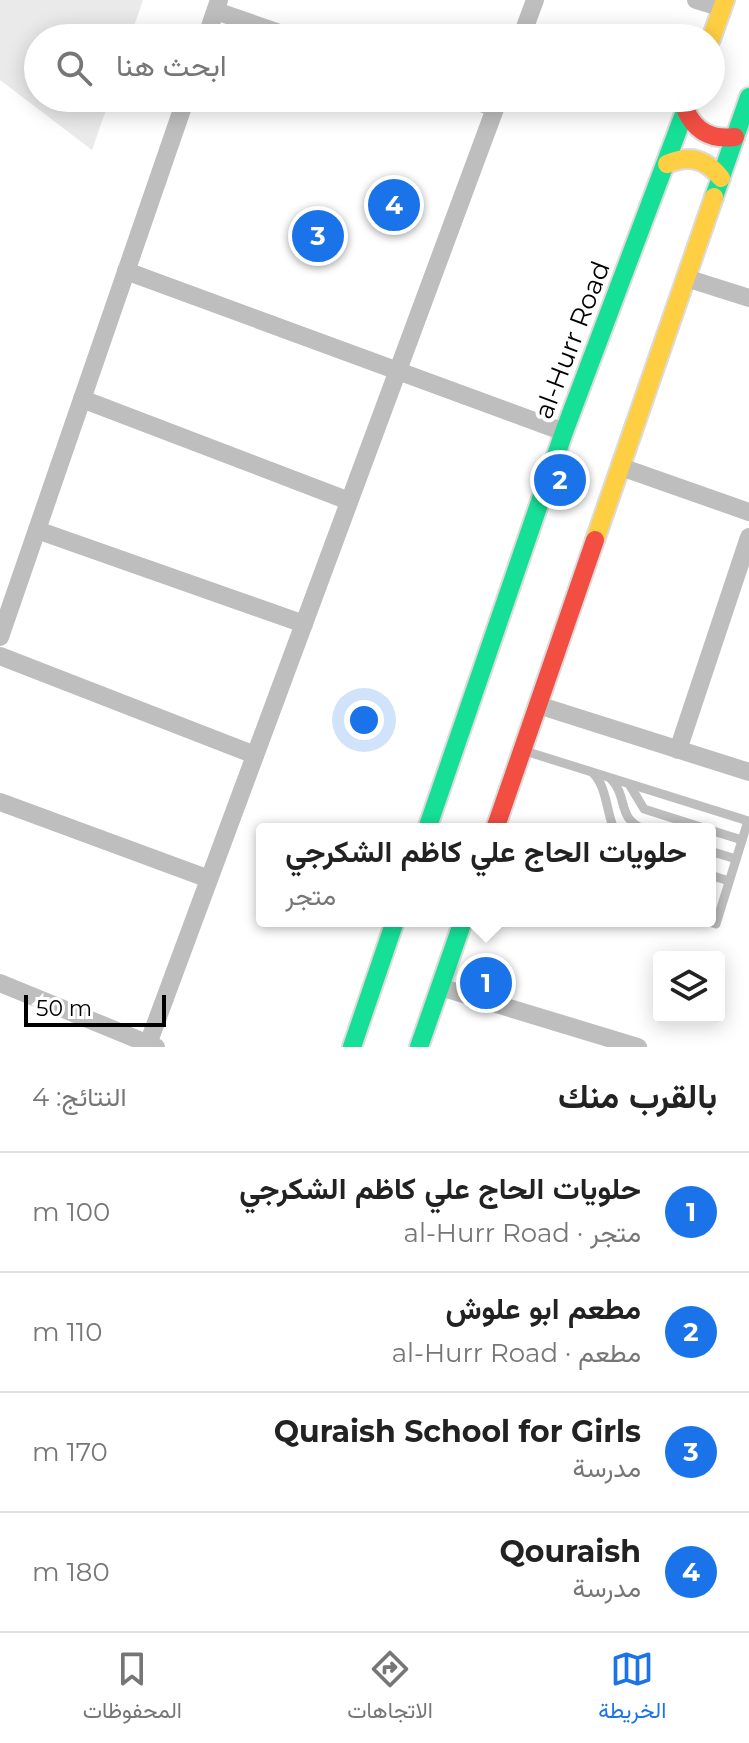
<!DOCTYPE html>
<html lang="ar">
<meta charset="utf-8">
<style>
:root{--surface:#fff;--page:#f6f6f6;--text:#222;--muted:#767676;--line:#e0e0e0;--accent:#1a73e8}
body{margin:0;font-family:Montserrat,Vazirmatn,sans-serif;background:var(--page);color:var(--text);direction:rtl}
.controls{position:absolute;right:24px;bottom:24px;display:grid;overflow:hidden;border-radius:8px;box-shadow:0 4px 20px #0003}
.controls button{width:72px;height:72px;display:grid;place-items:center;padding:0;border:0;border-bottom:2px solid var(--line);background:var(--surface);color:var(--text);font:40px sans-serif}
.scale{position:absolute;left:24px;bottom:20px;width:142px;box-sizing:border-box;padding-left:8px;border:4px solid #000;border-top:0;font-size:22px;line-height:28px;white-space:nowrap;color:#000;-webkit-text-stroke:6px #fff;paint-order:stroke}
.you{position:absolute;left:364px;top:720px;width:28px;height:28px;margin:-20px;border:6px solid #fff;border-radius:50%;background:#1a73e8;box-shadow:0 0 0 12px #1a73e833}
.badge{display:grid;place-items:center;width:52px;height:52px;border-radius:50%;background:var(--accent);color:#fff;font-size:26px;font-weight:700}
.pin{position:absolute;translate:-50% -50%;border:4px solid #fff;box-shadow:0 2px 8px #0006}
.popup{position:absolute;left:256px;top:823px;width:460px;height:104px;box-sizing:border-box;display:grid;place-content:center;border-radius:8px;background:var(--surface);filter:drop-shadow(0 2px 6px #0005);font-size:26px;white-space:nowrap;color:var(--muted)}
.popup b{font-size:30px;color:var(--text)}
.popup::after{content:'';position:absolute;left:50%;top:100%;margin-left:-16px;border:16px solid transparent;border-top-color:var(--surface)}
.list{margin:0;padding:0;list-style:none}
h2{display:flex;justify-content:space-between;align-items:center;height:104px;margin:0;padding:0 32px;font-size:34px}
h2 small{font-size:26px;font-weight:400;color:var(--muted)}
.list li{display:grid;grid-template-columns:52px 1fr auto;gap:24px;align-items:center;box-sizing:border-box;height:120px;padding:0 32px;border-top:2px solid var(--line)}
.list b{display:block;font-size:30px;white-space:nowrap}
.list p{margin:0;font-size:26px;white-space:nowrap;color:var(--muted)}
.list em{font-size:26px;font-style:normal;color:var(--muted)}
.icon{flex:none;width:44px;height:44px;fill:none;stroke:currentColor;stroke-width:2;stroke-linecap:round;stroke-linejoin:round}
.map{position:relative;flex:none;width:749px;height:1047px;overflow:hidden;direction:ltr}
.search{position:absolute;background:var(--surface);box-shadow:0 4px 20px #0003;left:24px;right:24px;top:24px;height:88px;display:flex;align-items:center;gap:20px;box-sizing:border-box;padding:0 28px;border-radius:44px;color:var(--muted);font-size:30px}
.sheet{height:584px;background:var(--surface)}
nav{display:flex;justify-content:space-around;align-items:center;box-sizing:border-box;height:112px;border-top:2px solid var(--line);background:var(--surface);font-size:22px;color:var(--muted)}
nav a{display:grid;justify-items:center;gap:4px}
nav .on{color:var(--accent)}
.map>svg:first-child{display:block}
.green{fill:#eaeaea}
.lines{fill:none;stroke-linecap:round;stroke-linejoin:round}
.fast-casing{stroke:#dbdbdb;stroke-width:22}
.slow-casing{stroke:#dbdbdb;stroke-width:22}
.jam-casing{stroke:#dbdbdb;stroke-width:22}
.lane{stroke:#bebebe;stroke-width:9}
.street{stroke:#bebebe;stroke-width:18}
.fast{stroke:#16e098;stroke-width:18}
.slow{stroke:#ffcf43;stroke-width:18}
.jam{stroke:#f24e42;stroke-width:18}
.labels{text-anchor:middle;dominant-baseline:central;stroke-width:8;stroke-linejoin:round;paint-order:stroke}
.street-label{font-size:26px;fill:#000;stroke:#fff}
</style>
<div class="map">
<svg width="749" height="1047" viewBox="0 0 749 1047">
<rect width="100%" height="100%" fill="#fff"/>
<polygon class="green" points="0,0 143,0 130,38 38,38 38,98 110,98 92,150 0,80"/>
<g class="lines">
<defs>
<g id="fast">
<polyline points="714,197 749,97"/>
<polyline points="427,829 564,432 690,98"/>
<polyline points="352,1047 395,921"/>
<polyline points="419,1047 463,921"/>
</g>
<g id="slow">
<polyline points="711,39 725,0"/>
<path d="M667,164c22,-10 39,-5 54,14"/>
<polyline points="595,540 714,197"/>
</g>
<g id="jam">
<path d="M686,111c10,21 26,29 49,26"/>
<polyline points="495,829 595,540"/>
</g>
</defs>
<use href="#fast" class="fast-casing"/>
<use href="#slow" class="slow-casing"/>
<use href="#jam" class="jam-casing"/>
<g class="lane">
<polyline points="525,751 748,821 716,924 706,921"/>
<path d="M593,773c14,14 13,38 21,56"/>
<path d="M611,779c17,17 6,41 33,50"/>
<polyline points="629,784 644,809 707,829"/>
<polyline points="710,830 742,840"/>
<polyline points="710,851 736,859"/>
<polyline points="710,875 729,881"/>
</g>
<g class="street">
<polyline points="696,0 722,8"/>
<polyline points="216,11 294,38"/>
<polyline points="206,38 219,0"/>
<polyline points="521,38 535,0"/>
<polyline points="468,98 495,108"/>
<polyline points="126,271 564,432"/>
<polyline points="686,278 749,298"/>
<polyline points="82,399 349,501"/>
<polyline points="621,467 749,512"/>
<polyline points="37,530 304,624"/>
<polyline points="0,637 186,98"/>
<polyline points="0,656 255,755"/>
<polyline points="538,705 749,772"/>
<polyline points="678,750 749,537"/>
<polyline points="0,802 209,879"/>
<polyline points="0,983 156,1047"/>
<polyline points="440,987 638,1047"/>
<polyline points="148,1044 499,98"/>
</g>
<use href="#fast" class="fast"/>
<use href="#slow" class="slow"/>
<use href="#jam" class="jam"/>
</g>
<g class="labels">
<g class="street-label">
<text transform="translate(572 340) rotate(-69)">al-Hurr Road</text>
</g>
</g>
</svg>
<div class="controls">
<button><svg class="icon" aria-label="layers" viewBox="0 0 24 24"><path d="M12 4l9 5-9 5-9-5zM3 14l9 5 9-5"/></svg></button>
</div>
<div class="scale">50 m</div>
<div class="you"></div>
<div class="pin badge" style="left:486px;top:983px">1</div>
<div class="popup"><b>حلويات الحاج علي كاظم الشكرجي</b>متجر</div>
<div class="pin badge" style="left:560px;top:480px">2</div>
<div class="pin badge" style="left:318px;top:236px">3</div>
<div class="pin badge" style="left:394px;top:205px">4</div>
<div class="search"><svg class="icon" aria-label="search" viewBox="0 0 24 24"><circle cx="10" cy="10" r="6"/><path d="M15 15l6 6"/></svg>ابحث هنا</div>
</div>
<section class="sheet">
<h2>بالقرب منك<small>النتائج: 4</small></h2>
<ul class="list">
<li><span class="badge">1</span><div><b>حلويات الحاج علي كاظم الشكرجي</b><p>متجر · al-Hurr Road</p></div><em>100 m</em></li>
<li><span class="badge">2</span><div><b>مطعم ابو علوش</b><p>مطعم · al-Hurr Road</p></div><em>110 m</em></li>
<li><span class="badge">3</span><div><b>Quraish School for Girls</b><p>مدرسة</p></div><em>170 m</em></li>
<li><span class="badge">4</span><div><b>Qouraish</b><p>مدرسة</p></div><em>180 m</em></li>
</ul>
</section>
<nav>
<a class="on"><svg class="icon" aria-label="map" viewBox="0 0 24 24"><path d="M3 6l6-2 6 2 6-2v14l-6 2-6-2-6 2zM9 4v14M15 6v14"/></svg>الخريطة</a>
<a><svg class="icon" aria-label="directions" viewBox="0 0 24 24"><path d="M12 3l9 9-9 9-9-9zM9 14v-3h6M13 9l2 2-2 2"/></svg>الاتجاهات</a>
<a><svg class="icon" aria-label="saved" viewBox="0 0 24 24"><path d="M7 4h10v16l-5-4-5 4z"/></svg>المحفوظات</a>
</nav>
